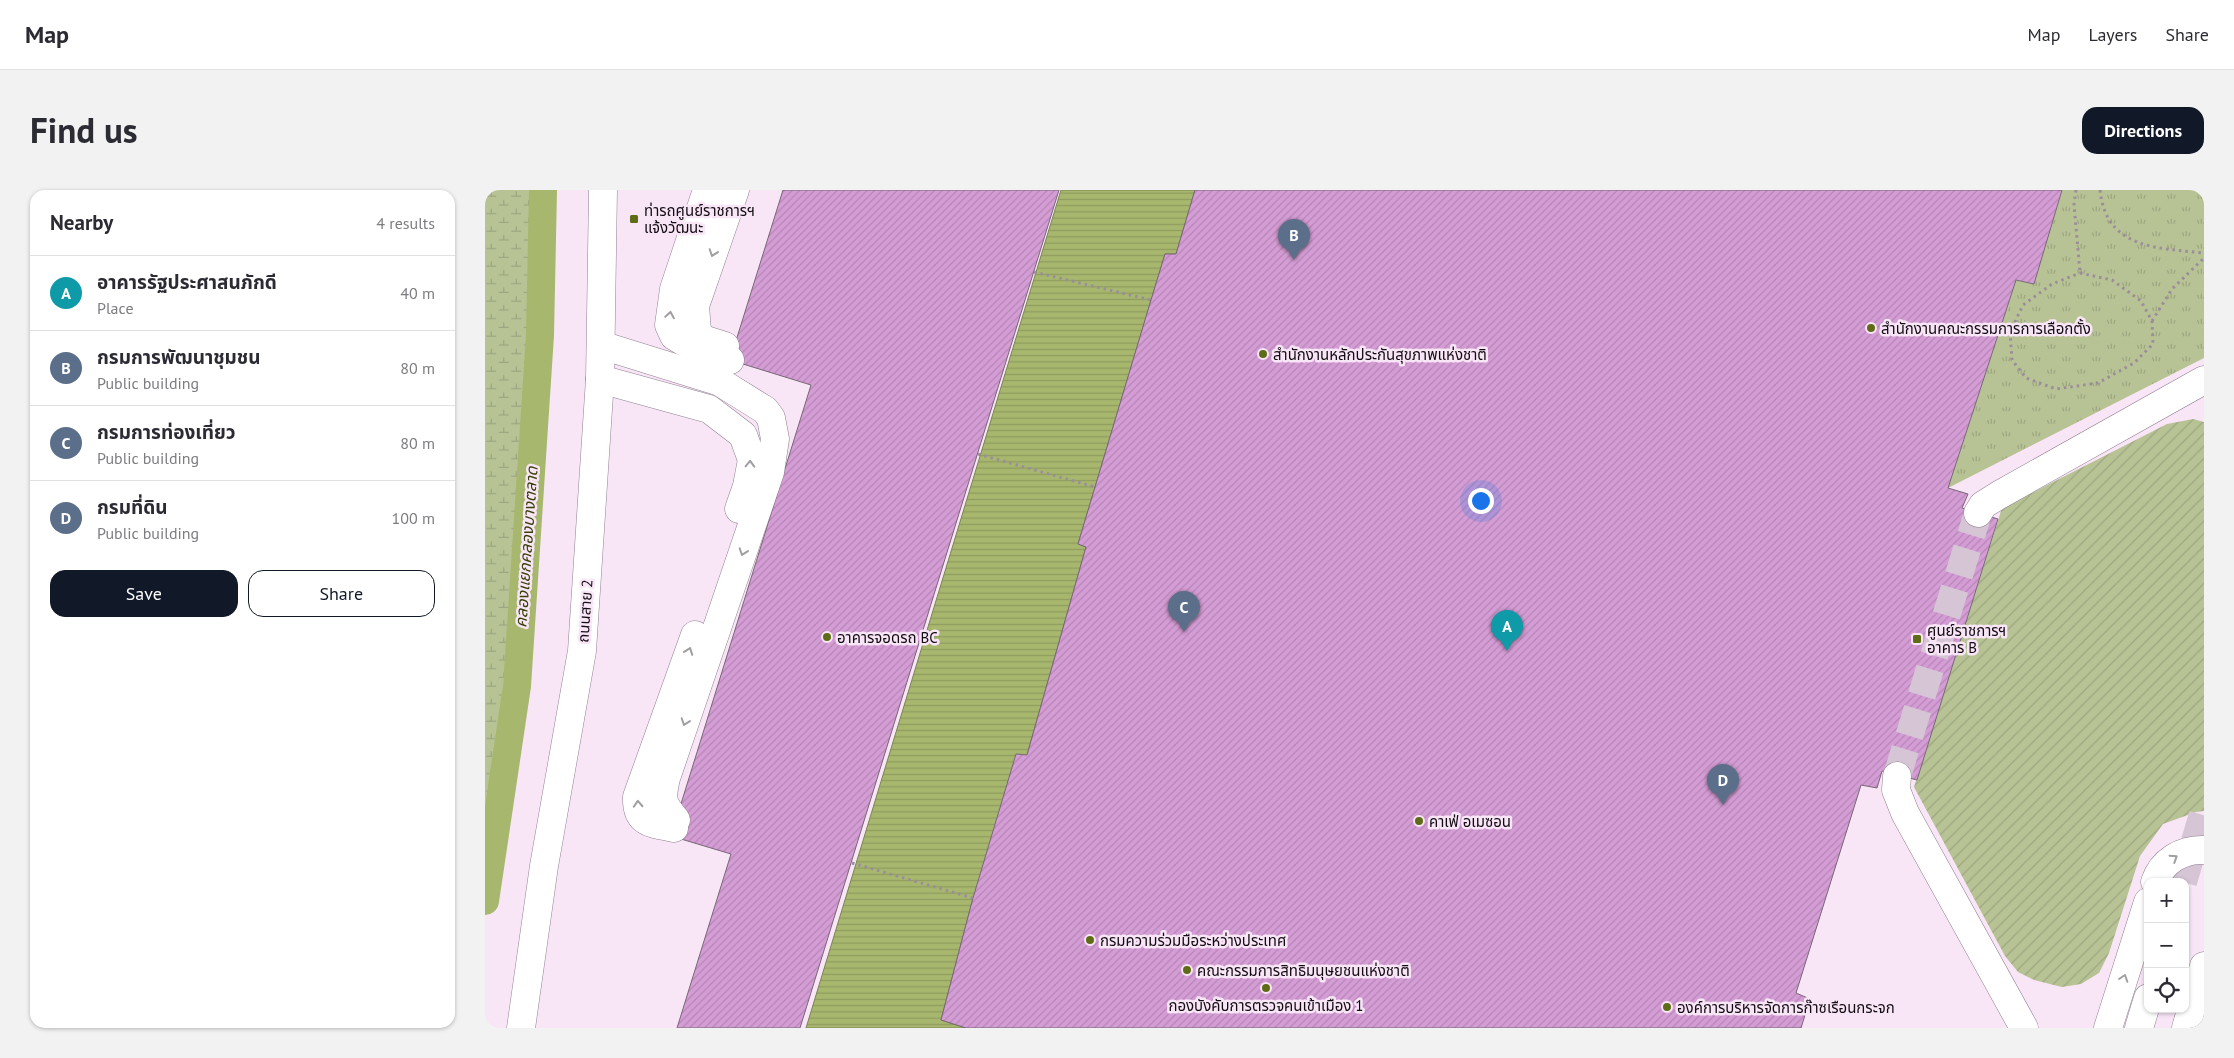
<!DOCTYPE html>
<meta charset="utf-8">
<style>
:root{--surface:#fff;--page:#f2f2f3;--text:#2b2b33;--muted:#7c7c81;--line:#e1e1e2;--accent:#111827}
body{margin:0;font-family:"PT Sans","Noto Sans Thai",sans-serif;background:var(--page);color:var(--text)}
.controls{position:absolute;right:15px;bottom:15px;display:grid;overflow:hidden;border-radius:10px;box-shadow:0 1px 4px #0004}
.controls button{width:45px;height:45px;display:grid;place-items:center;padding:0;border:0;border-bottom:1px solid var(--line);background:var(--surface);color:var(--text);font:25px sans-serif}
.you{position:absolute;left:995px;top:310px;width:18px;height:18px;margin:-12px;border:4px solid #fff;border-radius:50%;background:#1a73e8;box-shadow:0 0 0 8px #1a73e833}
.badge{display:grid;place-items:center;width:32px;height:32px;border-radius:50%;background:var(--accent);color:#fff;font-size:16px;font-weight:700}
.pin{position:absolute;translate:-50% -41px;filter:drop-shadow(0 1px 2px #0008)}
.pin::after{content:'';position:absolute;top:26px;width:18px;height:15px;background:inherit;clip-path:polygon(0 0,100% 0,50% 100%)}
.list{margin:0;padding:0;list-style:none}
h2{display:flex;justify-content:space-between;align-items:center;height:65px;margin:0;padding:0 20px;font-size:21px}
h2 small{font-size:16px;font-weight:400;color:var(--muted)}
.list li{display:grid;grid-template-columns:32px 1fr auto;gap:15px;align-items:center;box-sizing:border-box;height:75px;padding:0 20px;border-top:1px solid var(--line)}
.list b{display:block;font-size:19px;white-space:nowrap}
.list p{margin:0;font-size:16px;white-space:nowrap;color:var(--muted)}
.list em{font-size:16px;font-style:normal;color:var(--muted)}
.actions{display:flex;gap:10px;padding:15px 20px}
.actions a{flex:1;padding:11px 0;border:1px solid var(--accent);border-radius:15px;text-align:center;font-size:18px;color:var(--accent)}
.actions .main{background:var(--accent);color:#fff}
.icon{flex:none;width:28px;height:28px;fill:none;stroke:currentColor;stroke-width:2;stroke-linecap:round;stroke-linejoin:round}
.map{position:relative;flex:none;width:1719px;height:838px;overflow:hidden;border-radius:15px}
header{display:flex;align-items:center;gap:30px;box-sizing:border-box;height:70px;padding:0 25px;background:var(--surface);border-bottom:1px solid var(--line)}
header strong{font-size:24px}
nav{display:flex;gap:28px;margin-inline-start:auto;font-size:18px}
.intro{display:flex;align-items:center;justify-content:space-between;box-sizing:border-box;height:120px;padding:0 30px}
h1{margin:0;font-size:35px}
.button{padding:12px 22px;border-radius:15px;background:var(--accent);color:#fff;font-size:18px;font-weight:700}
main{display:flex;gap:30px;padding:0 30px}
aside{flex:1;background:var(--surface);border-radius:15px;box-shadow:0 1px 4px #0004}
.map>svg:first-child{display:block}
.wetland{fill:url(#wetland-marsh)}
.park{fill:url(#park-tufts)}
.garden{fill:url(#garden-furrows)}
.water{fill:url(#water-rules);stroke:#7b8453}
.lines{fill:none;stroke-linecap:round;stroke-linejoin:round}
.canal{stroke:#a7b76e;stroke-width:28}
.building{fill:url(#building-hatch);stroke:#776776}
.minor-tunnel{stroke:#d6c5d5;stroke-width:28;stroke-dasharray:28 14;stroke-linecap:butt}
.minor-casing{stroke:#918191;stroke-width:29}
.path{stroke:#9b8e9b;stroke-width:3;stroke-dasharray:2.5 4;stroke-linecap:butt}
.minor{stroke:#fff;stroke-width:28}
.oneway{stroke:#a19ea1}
.poi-dot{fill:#5e6c17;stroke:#f8e6f7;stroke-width:2}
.labels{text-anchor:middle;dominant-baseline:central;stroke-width:5;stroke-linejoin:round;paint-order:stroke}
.poi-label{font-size:15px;fill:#130d13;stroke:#f8e6f7;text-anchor:start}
.street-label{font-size:15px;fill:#130d13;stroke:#f8e6f7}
.water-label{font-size:16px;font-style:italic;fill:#374108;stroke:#f8e6f7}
</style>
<header>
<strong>Map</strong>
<nav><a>Map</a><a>Layers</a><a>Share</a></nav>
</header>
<div class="intro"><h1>Find us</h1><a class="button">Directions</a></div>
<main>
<aside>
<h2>Nearby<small>4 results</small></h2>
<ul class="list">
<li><span class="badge" style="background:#0f9aa8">A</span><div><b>อาคารรัฐประศาสนภักดี</b><p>Place</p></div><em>40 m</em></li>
<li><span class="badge" style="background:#5c6f8a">B</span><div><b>กรมการพัฒนาชุมชน</b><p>Public building</p></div><em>80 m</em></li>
<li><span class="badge" style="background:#5c6f8a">C</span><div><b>กรมการท่องเที่ยว</b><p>Public building</p></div><em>80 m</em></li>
<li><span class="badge" style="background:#5c6f8a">D</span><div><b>กรมที่ดิน</b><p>Public building</p></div><em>100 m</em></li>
</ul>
<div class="actions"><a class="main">Save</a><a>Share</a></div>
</aside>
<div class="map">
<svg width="1719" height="838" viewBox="0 0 1719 838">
<defs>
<pattern id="wetland-marsh" width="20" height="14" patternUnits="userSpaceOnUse" patternTransform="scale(1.25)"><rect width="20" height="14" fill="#b8c395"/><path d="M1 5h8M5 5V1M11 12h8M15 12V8" fill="none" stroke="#9da680"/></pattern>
<pattern id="park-tufts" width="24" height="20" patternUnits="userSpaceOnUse" patternTransform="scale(1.25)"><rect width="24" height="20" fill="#b8c395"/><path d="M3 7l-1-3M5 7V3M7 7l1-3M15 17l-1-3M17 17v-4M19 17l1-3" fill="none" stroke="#9da680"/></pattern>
<pattern id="garden-furrows" width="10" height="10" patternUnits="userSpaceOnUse" patternTransform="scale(1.25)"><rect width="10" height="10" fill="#b8c395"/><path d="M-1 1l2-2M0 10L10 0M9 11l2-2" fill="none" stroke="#9da680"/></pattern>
<pattern id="water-rules" width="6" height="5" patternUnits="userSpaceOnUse" patternTransform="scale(1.25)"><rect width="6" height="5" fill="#a7b76e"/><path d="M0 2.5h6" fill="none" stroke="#8f9c5e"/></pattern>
<pattern id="building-hatch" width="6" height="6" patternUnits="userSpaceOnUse" patternTransform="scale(1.25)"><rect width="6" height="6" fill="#d59dd5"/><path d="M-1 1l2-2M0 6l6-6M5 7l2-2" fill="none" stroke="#b686b6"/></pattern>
</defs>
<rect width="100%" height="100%" fill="#f8e6f7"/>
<path class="wetland" d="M0,0h47c0,70 -3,139 -7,208 -7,150 -21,296 -40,444z"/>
<polygon class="park" points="1577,0 1719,0 1719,168 1463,298 1531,90 1549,94"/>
<polygon class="garden" points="1708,229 1719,232 1719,621 1711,622 1678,634 1655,666 1624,763 1614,783 1596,794 1577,797 1549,790 1533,782 1520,766 1429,597 1517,318 1682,234"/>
<polygon class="water" points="576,0 710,0 691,64 680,64 593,354 601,357 542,565 488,708 456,830 481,838 321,838"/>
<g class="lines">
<polyline class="canal" points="0,711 32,496 55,145 58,0"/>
</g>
<g class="building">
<polygon points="298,0 574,0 315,838 192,838 246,664 186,646 326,195 245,170"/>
<polygon points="710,0 1577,0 1549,94 1531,90 1463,298 1483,304 1477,318 1513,329 1432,590 1397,581 1392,598 1376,595 1311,803 1325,809 1316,838 481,838 456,830 488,708 531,564 542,565 601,357 593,354 666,110 680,64 691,64"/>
</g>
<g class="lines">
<g class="minor-tunnel">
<polyline points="1412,586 1493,323"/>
<polyline points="1698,692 1719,621"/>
</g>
<defs>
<g id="minor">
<polyline points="222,0 189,99 184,135 189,146 211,159 245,170"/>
<path d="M116,155l119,37 45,28 6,8 4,21 -5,33 -104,306c-5,22 -4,25 10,42"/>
<polyline points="240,156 218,149 212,141 210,116 250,0"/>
<polyline points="115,189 224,219 258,245 267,270 262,296 254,319"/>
<polyline points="1493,323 1498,315 1514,305 1719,190"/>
<polyline points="1412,586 1411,600 1420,623 1539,838"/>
<path d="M189,638c-23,-5 -38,-4 -37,-31l58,-162"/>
<path d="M1670,692c7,-21 27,-33 49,-32"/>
<polyline points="36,838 59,676 97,461 115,189 118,0"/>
<polyline points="1623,838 1663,712"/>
<polyline points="1654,838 1663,808"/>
<polyline points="1701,838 1719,776"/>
</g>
</defs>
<use href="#minor" class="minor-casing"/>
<g class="path">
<polyline points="1591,0 1589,14 1595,83"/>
<path d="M1615,0c6,59 57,58 104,63"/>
<polyline points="549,82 666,110"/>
<polygon points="1595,83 1627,90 1656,111 1667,131 1668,154 1649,173 1613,193 1571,199 1541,188 1527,170 1525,142 1538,115 1567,94"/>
<polyline points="1667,131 1687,99 1719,68"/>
<polyline points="493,264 610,297"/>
<polyline points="367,673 488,708"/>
</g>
<use href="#minor" class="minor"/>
</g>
<defs><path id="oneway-chevron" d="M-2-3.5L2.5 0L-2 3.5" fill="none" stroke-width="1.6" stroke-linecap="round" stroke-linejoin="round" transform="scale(1.25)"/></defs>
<g class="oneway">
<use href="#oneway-chevron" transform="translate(228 63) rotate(109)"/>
<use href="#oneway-chevron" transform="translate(185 125) rotate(-81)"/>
<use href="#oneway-chevron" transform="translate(265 274) rotate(-88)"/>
<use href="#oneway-chevron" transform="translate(258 362) rotate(109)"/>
<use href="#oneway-chevron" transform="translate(204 461) rotate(-70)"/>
<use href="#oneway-chevron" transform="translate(200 532) rotate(109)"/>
<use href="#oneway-chevron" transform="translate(153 614) rotate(-93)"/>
<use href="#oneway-chevron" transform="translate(1689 668) rotate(-33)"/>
<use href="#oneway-chevron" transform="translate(1639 788) rotate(-72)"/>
</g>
<g class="poi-dot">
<rect x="144" y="24" width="10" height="10" rx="2.5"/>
<circle cx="1386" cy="138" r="5"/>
<circle cx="778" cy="164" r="5"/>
<circle cx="342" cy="447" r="5"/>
<rect x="1427" y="444" width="10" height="10" rx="2.5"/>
<circle cx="934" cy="631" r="5"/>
<circle cx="605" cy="750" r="5"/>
<circle cx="702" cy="780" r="5"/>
<circle cx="781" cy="798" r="5"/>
<circle cx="1182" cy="817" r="5"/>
</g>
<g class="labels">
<g class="poi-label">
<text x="159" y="20">ท่ารถศูนย์ราชการฯ<tspan x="159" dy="17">แจ้งวัฒนะ</tspan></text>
<text x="1396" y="138">สำนักงานคณะกรรมการการเลือกตั้ง</text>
<text x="788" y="164">สำนักงานหลักประกันสุขภาพแห่งชาติ</text>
<text x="1442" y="440">ศูนย์ราชการฯ<tspan x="1442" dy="17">อาคาร B</tspan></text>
<text x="352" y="447">อาคารจอดรถ BC</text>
<text x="944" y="631">คาเฟ่ อเมซอน</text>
<text x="615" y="750">กรมความร่วมมือระหว่างประเทศ</text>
<text x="712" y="780">คณะกรรมการสิทธิมนุษยชนแห่งชาติ</text>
<text x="781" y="815" text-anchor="middle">กองบังคับการตรวจคนเข้าเมือง 1</text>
<text x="1192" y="817">องค์การบริหารจัดการก๊าซเรือนกระจก</text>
</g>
<g class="street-label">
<text transform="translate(100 421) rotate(-86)">ถนนสาย 2</text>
</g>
<g class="water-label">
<text transform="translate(41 357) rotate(-86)">คลองแยกคลองบางตลาด</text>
</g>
</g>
</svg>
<div class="controls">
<button>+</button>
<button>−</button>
<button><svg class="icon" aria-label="locate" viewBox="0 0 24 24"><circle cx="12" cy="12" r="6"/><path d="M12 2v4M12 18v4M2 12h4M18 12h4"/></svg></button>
</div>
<div class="you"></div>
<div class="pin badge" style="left:1022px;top:461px;background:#0f9aa8">A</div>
<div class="pin badge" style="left:809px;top:70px;background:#5c6f8a">B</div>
<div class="pin badge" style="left:699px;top:442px;background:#5c6f8a">C</div>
<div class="pin badge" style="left:1238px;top:615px;background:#5c6f8a">D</div>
</div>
</main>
